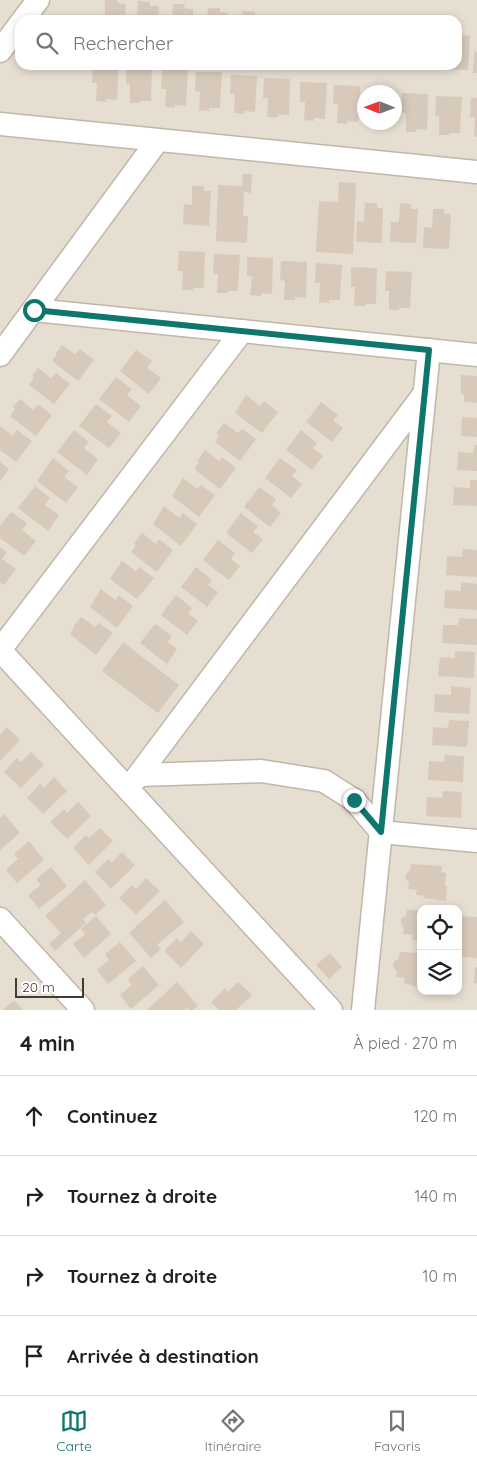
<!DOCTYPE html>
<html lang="fr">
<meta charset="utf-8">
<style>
:root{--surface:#fff;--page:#f6f6f6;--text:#202124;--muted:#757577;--line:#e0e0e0;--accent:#0f766e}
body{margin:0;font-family:Quicksand,sans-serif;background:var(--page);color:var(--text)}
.controls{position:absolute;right:15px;bottom:15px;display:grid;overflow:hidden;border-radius:10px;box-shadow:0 2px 8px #0003}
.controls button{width:45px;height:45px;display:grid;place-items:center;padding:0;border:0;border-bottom:1px solid var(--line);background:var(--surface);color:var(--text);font:25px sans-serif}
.compass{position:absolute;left:357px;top:85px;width:45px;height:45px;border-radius:50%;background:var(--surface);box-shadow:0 2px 8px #0003;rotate:271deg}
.scale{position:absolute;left:15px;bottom:12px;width:69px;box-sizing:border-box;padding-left:5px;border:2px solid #443c33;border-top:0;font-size:14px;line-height:18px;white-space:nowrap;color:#443c33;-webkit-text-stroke:4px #fff;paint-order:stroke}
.stop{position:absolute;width:15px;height:15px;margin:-11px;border:4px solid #0f766e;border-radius:50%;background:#fff}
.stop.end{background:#0f766e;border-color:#fff;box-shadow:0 1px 5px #0008}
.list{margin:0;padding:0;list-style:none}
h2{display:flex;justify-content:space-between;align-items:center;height:65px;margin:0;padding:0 20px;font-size:21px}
h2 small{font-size:16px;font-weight:400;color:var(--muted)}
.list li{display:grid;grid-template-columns:32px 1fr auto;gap:15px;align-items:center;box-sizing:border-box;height:80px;padding:0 20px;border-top:1px solid var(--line)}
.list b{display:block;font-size:19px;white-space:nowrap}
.list em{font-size:16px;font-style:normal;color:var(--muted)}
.icon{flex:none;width:28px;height:28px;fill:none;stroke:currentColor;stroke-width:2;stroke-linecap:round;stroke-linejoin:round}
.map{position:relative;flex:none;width:477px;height:1010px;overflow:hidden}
.search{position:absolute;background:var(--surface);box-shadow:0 2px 8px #0003;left:15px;right:15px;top:15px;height:55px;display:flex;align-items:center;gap:12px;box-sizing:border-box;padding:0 18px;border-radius:15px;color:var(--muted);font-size:19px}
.sheet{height:385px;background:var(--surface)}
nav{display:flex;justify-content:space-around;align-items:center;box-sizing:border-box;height:70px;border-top:1px solid var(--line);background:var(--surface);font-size:14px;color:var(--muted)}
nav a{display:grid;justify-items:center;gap:2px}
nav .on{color:var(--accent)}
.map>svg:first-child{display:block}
.residential{fill:#e6ded1;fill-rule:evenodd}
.building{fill:#d7cabb}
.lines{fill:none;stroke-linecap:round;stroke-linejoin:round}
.street-casing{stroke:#c0b6a9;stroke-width:25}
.street{stroke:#fff;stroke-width:22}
.route{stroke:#0f766e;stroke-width:6}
</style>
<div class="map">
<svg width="477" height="1010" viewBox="0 0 477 1010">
<rect width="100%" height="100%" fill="#f2ede3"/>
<path class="residential" d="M0,0h477v1010h-477zM20,20h437v45h-437zM364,92h30v30h-30zM421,909h37v82h-37z"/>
<g class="building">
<polygon points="105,0 117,0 117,3 126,4 125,20 97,20 97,15 105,16"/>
<polygon points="138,1 150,2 150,6 159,6 158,20 130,20 130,18 137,18"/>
<polygon points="173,4 185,4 184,8 193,9 193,20 172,20"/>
<polygon points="208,8 220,8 220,12 228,13 228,20 207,20"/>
<polygon points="243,11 255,12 255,15 263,16 263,20 242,20"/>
<polygon points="457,31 461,31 461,35 470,36 468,70 440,69 440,65 457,65"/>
<polygon points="474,51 477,52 477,73 473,73"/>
<polygon points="93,65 119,65 117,100 106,99 106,102 96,101 97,83 92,83"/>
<polygon points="126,65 152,65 151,101 140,101 140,103 130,103 130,84 126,84"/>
<polygon points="162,69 188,70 186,106 175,105 175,108 165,107 166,89 161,89"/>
<polygon points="196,72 222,72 220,108 209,108 209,111 199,110 200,92 195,91"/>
<polygon points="231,75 257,76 255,112 244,111 244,114 234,113 235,94 230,94"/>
<polygon points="264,78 290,79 289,115 278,114 278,117 267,117 268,98 263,98"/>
<polygon points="300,82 327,83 325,119 314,118 314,121 304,120 305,102 300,102"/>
<polygon points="334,85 360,86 358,122 347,121 347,124 337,123 338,104 333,104"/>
<polygon points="369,89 395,90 394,92 368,92"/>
<polygon points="402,93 428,94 427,130 416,129 416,132 406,132 406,113 401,112"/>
<polygon points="436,96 462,97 460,133 449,133 449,135 439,135 439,116 435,116"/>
<polygon points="471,98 477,98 477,137 474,136 475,118 470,117"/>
<polygon points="372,122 393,122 393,126 382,125 382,128 372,128"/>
<polygon points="243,174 252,174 251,193 244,192 243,216 248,216 247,243 216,241 218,185 242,186"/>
<polygon points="339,182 356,183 353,254 316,252 319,201 338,202"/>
<polygon points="192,186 204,186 204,191 211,191 209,226 183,224 184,204 192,205"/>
<polygon points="365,203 377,203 377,208 383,208 382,243 356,242 357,221 364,222"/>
<polygon points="400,203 411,204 411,209 418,209 416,243 390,242 391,222 399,222"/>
<polygon points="433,209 444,209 444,214 451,214 449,249 423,248 424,227 432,228"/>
<polygon points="179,251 205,252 204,288 193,288 193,290 182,290 183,271 178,271"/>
<polygon points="214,254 240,255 238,291 228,291 228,293 217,293 218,274 213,274"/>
<polygon points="247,257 273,258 272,294 261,293 261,296 250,295 252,277 247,276"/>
<polygon points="281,261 307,262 306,298 295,297 295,300 284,300 285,281 280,280"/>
<polygon points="316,263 342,265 340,300 329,300 329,303 319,302 320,283 315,283"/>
<polygon points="351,267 377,268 376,304 365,304 365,306 354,306 355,287 351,287"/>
<polygon points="386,271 412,272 410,308 399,308 399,310 389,310 389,291 385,291"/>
<polygon points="62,345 75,354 80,349 94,360 78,381 52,361 57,354 56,353"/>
<polygon points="136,350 152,361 147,368 161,378 149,394 120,371"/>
<polygon points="38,368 51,378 56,373 70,384 54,404 29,385 34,378 32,376"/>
<polygon points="461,375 477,376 477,403 464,402 464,394 461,394"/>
<polygon points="116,377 132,389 127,395 141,406 129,422 99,399"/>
<polygon points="246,395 260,406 264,401 278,412 262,433 235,413"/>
<polygon points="20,399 33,410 38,404 52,415 36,436 10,416 15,409 13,407"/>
<polygon points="321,402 338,415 333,420 343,428 332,442 306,422"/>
<polygon points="96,404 112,416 107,422 121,433 109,448 79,426"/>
<polygon points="462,417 477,418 477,437 461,436"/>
<polygon points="224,423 238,433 242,429 256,439 240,461 215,442 219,436 216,433"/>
<polygon points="0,426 13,436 17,430 32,441 16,462 0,450"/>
<polygon points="74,430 89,442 84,448 98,459 87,475 57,452"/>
<polygon points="301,430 317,443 313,448 323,456 312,470 286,450"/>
<polygon points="474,445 477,445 477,471 457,470 458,452 473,453"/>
<polygon points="205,450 219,461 222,457 236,468 220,489 194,469 199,462 197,461"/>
<polygon points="53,458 69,471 64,477 78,487 66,503 37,481"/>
<polygon points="280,458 297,470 292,476 302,484 291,498 265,478"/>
<polygon points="0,462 9,469 0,481"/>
<polygon points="183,478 197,489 201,485 215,495 199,517 172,496"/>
<polygon points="470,480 477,480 477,506 453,505 454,487 470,488"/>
<polygon points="35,486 50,498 45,505 59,515 48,531 18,508"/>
<polygon points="259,487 276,499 272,505 281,513 270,527 244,507"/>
<polygon points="164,506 179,518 183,513 197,524 181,546 153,524"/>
<polygon points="11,512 27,523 22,530 36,541 24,556 0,538 0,526"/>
<polygon points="241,513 258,526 253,532 263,539 252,553 226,533"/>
<polygon points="142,533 156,544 159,539 173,550 157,572 131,552 136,546 134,544"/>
<polygon points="218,540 235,553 231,559 240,566 229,580 203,560"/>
<polygon points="0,547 7,552 2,559 16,569 4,585 0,582"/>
<polygon points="463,549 477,550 477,577 446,575 447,556 462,557"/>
<polygon points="122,561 136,571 139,567 154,578 137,599 110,579"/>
<polygon points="196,567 212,580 208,585 218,592 207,607 181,587"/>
<polygon points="461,582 477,584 477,610 444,608 445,590 461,591"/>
<polygon points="101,589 115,600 119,595 133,606 117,628 90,607"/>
<polygon points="176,595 192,608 188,613 198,621 187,635 161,615"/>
<polygon points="81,617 95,627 99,623 113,633 96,655 70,634 74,628 73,627"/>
<polygon points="459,618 477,619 477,645 442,643 443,625 458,625"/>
<polygon points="155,624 172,636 168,642 177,649 167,664 140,643"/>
<polygon points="123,642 179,685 158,713 102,671"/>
<polygon points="455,651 475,652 474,678 438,676 440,657 455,658"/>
<polygon points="451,686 471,688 469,714 434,712 435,694 451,695"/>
<polygon points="449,720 469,721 467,747 432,745 433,727 448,728"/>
<polygon points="7,727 20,740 0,761 0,735"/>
<polygon points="31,752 44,765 21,788 4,772 17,758 21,762"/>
<polygon points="445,755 464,756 463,782 428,780 429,761 444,762"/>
<polygon points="54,777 67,791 43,814 27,798 40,784 44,788"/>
<polygon points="443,791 462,792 461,818 426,816 427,797 442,798"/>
<polygon points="78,802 91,816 67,839 50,822 64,809 67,813"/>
<polygon points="4,814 20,833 0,850 0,818"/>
<polygon points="100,828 113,841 89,865 73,848 86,835 89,838"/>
<polygon points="29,841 44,860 17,883 6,870 18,859 14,854"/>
<polygon points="122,852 135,865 111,889 95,872 108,859 112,862"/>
<polygon points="411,864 442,866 441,872 446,873 445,885 447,886 446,901 423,898 424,896 416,895 417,890 408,889 409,883 405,878 406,874 410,870"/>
<polygon points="51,867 67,886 39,909 28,895 41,885 36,879"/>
<polygon points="146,878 160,891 136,915 119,898 132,885 136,889"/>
<polygon points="85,880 106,905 95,915 92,912 83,919 86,923 55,951 49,944 61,933 45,916"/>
<polygon points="165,900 184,922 157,945 161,949 151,958 129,933"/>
<polygon points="407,909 421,911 421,941 412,940 413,935 403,934 404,928 401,923 401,919 406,915"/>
<polygon points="96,916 111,934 84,958 73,944 85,934 81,929"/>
<polygon points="461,916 477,917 477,958 459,957"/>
<polygon points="191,931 204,944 181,968 164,951 177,938 181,942"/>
<polygon points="120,942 136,961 108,984 97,970 109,960 105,954"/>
<polygon points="400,952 421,953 421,988 404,983 405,978 396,977 397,972 393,966 394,962 399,958"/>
<polygon points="330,953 342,967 329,979 316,965"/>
<polygon points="143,966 159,985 131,1009 120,995 132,985 128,979"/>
<polygon points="475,967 477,967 477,983 474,983"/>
<polygon points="177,982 198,1006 193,1010 189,1010 187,1008 184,1010 147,1010"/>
<polygon points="238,982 252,995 236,1010 219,1010 211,1002 225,988 228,992"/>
<polygon points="14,1000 23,1010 3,1010"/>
</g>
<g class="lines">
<defs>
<g id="street">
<polyline points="23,20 38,0"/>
<polyline points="0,51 20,24"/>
<polyline points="0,124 477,172"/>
<polyline points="34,310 477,355"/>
<polyline points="242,331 0,650 331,1010"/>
<polyline points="0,355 158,140"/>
<polyline points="139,775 261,771 324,781 354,800 381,832 477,841"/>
<polyline points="128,789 424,394"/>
<polyline points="0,919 83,1010"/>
<polyline points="363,1010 429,350"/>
</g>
</defs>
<use href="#street" class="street-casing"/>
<use href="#street" class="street"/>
</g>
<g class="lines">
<polyline class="route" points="34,310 429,350 381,832 354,800"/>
</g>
</svg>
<div class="controls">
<button><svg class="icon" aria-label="locate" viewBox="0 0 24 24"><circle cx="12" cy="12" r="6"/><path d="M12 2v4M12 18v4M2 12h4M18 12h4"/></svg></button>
<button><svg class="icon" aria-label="layers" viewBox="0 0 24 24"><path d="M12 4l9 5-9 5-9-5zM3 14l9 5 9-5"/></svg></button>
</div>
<svg class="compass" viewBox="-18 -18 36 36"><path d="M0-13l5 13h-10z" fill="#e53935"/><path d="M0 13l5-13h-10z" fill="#757577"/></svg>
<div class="scale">20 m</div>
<div class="stop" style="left:34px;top:310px"></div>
<div class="stop end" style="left:354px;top:800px"></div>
<div class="search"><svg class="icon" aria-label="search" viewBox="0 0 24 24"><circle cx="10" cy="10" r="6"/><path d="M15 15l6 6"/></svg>Rechercher</div>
</div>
<section class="sheet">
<h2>4 min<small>À pied · 270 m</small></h2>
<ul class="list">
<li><svg class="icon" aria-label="ahead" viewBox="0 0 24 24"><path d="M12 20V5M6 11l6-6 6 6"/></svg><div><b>Continuez</b></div><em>120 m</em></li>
<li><svg class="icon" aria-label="right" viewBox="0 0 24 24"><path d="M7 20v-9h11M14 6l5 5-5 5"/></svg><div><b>Tournez à droite</b></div><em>140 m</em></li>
<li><svg class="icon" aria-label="right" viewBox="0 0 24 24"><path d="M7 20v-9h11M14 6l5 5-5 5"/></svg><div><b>Tournez à droite</b></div><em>10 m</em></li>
<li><svg class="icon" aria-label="arrive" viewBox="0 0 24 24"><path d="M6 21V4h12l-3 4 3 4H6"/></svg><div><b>Arrivée à destination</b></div></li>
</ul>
</section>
<nav>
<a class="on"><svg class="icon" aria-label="map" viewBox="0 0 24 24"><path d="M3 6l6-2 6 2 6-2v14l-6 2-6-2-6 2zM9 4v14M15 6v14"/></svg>Carte</a>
<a><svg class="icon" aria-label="directions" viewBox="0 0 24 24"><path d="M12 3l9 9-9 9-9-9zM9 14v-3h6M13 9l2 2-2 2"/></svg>Itinéraire</a>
<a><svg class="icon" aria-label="saved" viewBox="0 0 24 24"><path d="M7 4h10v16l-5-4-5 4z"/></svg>Favoris</a>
</nav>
